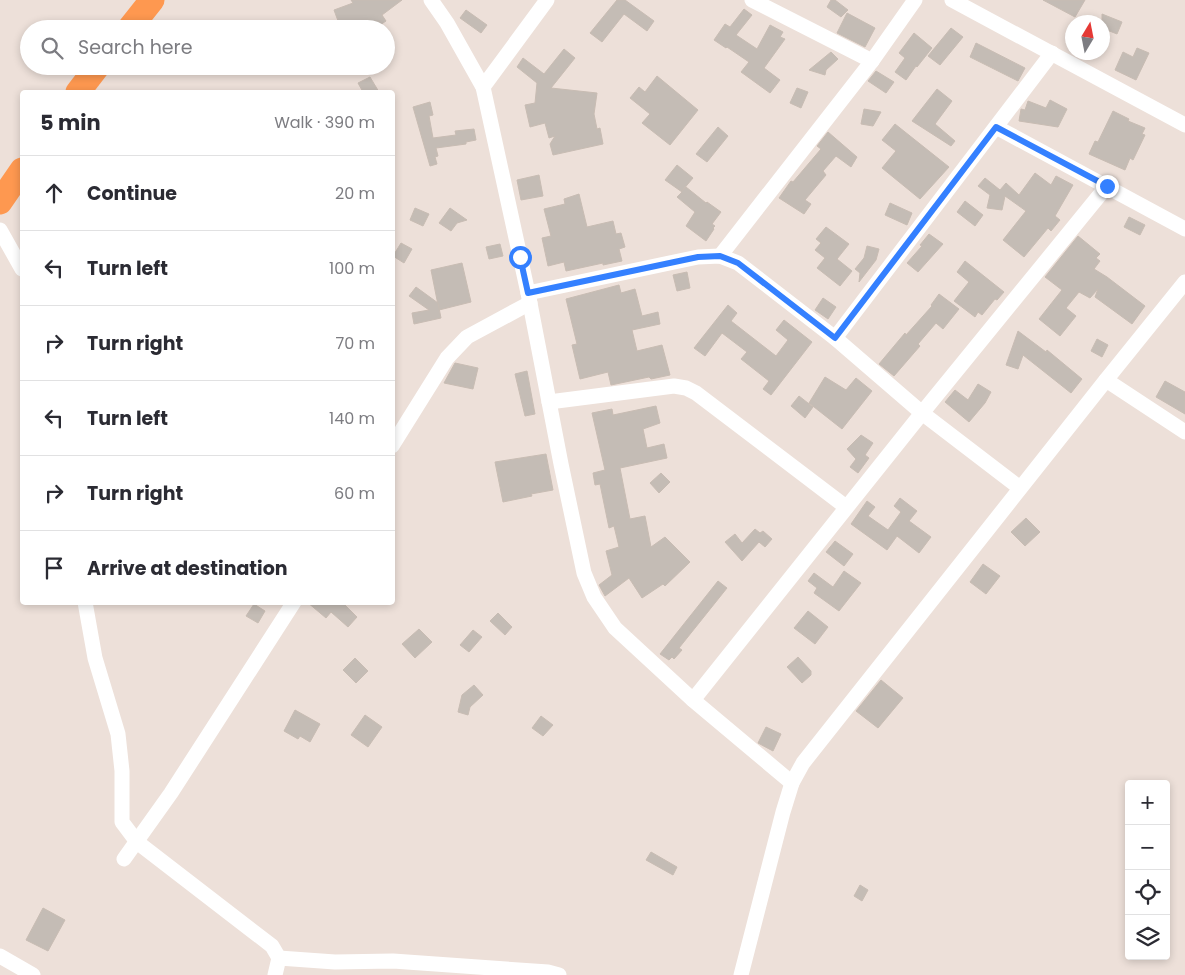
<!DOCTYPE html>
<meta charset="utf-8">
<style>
:root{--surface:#fff;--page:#f7f7f7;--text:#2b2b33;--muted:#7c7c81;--line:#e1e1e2}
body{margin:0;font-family:Poppins,sans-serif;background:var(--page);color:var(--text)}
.controls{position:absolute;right:15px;bottom:15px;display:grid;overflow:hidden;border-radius:5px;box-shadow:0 2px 8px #0003}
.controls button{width:45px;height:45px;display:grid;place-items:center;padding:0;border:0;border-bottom:1px solid var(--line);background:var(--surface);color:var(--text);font:25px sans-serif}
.compass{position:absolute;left:1065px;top:15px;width:45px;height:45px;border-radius:50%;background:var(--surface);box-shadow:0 2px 8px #0003;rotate:10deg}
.stop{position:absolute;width:15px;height:15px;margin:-11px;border:4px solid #3480ff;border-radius:50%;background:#fff}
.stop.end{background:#3480ff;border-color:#fff;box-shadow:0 1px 5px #0008}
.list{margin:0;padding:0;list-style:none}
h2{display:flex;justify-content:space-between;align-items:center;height:65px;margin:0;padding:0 20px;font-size:21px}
h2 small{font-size:16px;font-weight:400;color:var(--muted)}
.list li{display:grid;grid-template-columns:32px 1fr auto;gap:15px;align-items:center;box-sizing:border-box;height:75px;padding:0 20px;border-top:1px solid var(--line)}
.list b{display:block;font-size:19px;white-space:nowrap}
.list em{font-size:16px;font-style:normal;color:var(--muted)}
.icon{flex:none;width:28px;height:28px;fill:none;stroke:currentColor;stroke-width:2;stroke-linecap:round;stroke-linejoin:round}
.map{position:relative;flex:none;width:1185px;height:975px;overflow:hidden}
.search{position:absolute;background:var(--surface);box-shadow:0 2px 8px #0003;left:20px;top:20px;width:375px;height:55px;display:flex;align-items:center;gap:12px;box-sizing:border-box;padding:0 18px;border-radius:28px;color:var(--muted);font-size:19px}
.panel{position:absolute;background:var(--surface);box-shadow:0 2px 8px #0003;left:20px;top:90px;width:375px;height:515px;border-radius:5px}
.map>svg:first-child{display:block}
.building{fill:#c4bcb5;stroke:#c8bcb3}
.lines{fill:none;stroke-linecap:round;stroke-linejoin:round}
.minor{stroke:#fff;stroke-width:15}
.trunk{stroke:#fe9850;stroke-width:25}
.route{stroke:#3480ff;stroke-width:6}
</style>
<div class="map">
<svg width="1185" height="975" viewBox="0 0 1185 975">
<rect width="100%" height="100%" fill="#ede0d9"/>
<g class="building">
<polygon points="351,0 402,0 382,15 386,21 374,29 341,29 334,10 353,3"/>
<polygon points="617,0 625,0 654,21 647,31 624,14 602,42 590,33"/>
<polygon points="831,0 835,0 848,10 841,17 827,7"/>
<polygon points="1043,0 1085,0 1075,17"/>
<polygon points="744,9 752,15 736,35 757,49 770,25 783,32 780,37 785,39 764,68 780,80 770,93 741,72 749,62 727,47 726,48 714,40 725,24 730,27"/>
<polygon points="466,10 487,25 481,33 460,18"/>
<polygon points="847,13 875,28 865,47 837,33"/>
<polygon points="1102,14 1122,22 1117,34 1102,28"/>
<polygon points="951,28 963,37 940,65 928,56"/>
<polygon points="914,33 932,48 917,67 916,66 906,80 895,72 905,58 899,53"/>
<polygon points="976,43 1025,68 1018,81 970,57"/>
<polygon points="1137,48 1149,53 1136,80 1115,70 1123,52 1133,57"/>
<polygon points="564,49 575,58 551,88 597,93 594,114 597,129 600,128 603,144 553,155 550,144 555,136 549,138 545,123 530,127 525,105 535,103 537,83 517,67 523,58 544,74"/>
<polygon points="831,52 838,59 826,70 825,75 809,70"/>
<polygon points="876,71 894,82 886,93 868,81"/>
<polygon points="657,76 698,110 670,145 642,123 650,114 630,98 639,87 645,92"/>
<polygon points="370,77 379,92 363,92 358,83"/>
<polygon points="797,88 808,92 801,108 790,103"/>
<polygon points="937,89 952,101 935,124 955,141 951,146 912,121"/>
<polygon points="1050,100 1067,109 1058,127 1019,121 1021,109 1025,110 1028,101 1046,108"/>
<polygon points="430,102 433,115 429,116 433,138 456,135 455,131 474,129 476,140 466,142 466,144 436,148 438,156 435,157 437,164 430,166 413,107"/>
<polygon points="864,109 881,112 873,126 861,124"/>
<polygon points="1113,111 1129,119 1128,121 1145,128 1142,134 1145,135 1133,160 1130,158 1125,170 1089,154 1095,141 1098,142"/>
<polygon points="895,124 949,167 920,199 882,168 896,151 882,140"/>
<polygon points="718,127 728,136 707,162 696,154"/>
<polygon points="828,132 857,157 851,167 836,156 823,171 826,175 805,200 811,204 804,214 779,198 791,181 793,182 821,149 817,146"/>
<polygon points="677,165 693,178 682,191 686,187 706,203 707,202 721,212 712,224 715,226 713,228 714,229 706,241 686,226 695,212 677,197 682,192 665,180"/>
<polygon points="1035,173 1051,185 1056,176 1073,185 1055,216 1060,220 1051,231 1048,228 1024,257 1003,240 1026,211 1005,196 1002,210 987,208 990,195 978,186 985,178 1000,190 1006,183 1019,195"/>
<polygon points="539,175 543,196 521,200 517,180"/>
<polygon points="579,194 587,227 613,221 616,234 621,233 625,247 619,249 622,261 603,265 603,263 566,271 564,262 548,266 542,238 551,236 544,209 565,204 564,199"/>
<polygon points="965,201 983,215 975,226 957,212"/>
<polygon points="890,203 912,213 907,225 885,215"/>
<polygon points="415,208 429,214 423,226 410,220"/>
<polygon points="450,208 467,220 457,223 451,231 439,223"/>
<polygon points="1129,217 1145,225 1140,235 1124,227"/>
<polygon points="826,227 849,244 837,259 852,271 840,286 817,268 825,258 815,250 821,243 816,239"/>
<polygon points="929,234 943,244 918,272 907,263 922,246 920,245"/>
<polygon points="1078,236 1100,254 1096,258 1100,261 1094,269 1107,277 1145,306 1132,324 1095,297 1098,289 1090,298 1079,292 1066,308 1076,316 1060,336 1039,319 1062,290 1045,277"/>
<polygon points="401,243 412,249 404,263 393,256"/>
<polygon points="500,244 503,256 489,259 486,247"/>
<polygon points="867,246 879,249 876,260 859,282 860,273 855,269 864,258"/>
<polygon points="965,261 1004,292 997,300 995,299 982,315 978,312 975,317 954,301 969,282 957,272"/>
<polygon points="462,263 471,302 439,310 431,270"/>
<polygon points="687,272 690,288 677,291 673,275"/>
<polygon points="619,285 621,293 635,289 642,316 658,312 660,324 632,330 637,351 662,345 670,375 651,379 649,377 611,385 608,372 580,379 572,345 577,344 566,299"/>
<polygon points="416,287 438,303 441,318 414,324 412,313 429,310 409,296"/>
<polygon points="939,294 959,309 943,329 936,323 918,344 920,346 894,376 879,364 905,333 906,335 932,306 931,305"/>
<polygon points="823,298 836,307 828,319 815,310"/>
<polygon points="728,305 737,313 731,321 776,356 788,340 776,330 784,320 812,342 771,395 763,389 769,381 741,359 747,352 722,333 705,356 694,348"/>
<polygon points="1018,331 1046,352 1047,350 1082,379 1071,393 1023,355 1018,369 1006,365"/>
<polygon points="1097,339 1108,345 1102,357 1091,351"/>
<polygon points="455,363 478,368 473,389 444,383"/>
<polygon points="527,371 535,414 525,416 515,374"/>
<polygon points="825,377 846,390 856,378 872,391 842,429 809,403"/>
<polygon points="1165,381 1185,392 1185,414 1156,397"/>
<polygon points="978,384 991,392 985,403 969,422 945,402 955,390 968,400"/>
<polygon points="799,396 813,407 805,418 791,406"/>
<polygon points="656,406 660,423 643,429 647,448 664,444 667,458 620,468 630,519 645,516 651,547 665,537 690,562 665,586 663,584 642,598 629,578 605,596 599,585 612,575 606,551 619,547 614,526 609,528 600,484 595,485 593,473 605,470 592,413 612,409 613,415"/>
<polygon points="861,435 873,443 865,455 869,458 858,473 850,467 856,459 847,449"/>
<polygon points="546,454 553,490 531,494 532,496 503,502 495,462"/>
<polygon points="661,473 670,482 659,493 650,483"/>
<polygon points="900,498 917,511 909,521 931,537 919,553 897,536 887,550 851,524 867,501 875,507 868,516 888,530 901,512 894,506"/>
<polygon points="1026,518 1040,532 1025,546 1011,532"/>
<polygon points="755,529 760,533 763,531 772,539 765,547 759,542 742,561 725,542 735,534 742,543"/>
<polygon points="835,541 853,554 844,566 826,552"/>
<polygon points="983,564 1000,576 986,594 970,582"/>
<polygon points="844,571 861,583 839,611 814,593 817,588 808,581 814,573 833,587"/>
<polygon points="718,581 727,588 679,648 682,650 674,659 672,657 669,660 660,654"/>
<polygon points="307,602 342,602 357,617 348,627 331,612 326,618"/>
<polygon points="254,604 265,611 258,623 246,616"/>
<polygon points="808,611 828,627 815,644 794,628"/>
<polygon points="498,613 512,627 505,635 490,621"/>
<polygon points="419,629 432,642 415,658 402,644"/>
<polygon points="473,630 482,637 469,652 460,645"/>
<polygon points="798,657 811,671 811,675 802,683 787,667"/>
<polygon points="355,658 368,671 356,683 343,670"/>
<polygon points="881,680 903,698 878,728 856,711"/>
<polygon points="474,685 483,695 470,707 468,715 458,712 462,695"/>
<polygon points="295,710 320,724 310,742 300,736 298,739 284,731"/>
<polygon points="365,715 382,727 368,747 351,735"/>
<polygon points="541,716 553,725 543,736 532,728"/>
<polygon points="766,727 781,734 773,751 758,743"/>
<polygon points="651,852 677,867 673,875 646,860"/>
<polygon points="860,885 868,890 862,901 854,896"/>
<polygon points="43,908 65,920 48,951 26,940"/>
</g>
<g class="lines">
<g class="minor">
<polyline points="431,0 447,23 483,87 528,293 561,464 584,573 594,597 615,628 693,700 792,783"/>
<polyline points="752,0 872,61"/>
<polyline points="952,0 1185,125"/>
<polyline points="483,87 547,0"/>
<polyline points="996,127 1185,229"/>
<polyline points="0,230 22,269"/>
<polyline points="720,256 872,61 915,0"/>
<polyline points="528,293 698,257 720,256 738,263 835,338 922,413 1020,488"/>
<polyline points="835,338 1052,53"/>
<polyline points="1106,380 1185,282"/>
<polyline points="549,402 674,386 686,388 696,393 846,507"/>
<polyline points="392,446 447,358 467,337 530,303"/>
<polyline points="85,602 95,658 118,734 122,771 122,822 137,842 272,946 279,958"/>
<polyline points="693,700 922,413 1107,186"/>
<polyline points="124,859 171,793 294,602"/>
<polyline points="0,956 33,975"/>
<polyline points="275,975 279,958 335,962 393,961 548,972 559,975"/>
<polyline points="741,975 783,812 792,783 803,763 1106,380 1185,432"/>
</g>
<g class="trunk">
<polyline points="129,29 152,0"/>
<polyline points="78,92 98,66"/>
<polyline points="0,202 22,170"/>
</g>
</g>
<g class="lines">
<polyline class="route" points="520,257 528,293 698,257 720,256 738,263 835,338 996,127 1107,186"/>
</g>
</svg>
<div class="controls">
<button>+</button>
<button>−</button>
<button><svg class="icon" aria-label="locate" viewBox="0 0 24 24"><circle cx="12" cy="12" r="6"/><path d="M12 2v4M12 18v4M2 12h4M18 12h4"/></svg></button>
<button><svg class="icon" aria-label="layers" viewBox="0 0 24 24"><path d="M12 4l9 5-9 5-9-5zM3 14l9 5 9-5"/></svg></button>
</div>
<svg class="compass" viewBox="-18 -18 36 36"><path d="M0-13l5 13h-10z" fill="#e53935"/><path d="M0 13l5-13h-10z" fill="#7c7c81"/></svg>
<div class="stop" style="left:520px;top:257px"></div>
<div class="stop end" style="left:1107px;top:186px"></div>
<div class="search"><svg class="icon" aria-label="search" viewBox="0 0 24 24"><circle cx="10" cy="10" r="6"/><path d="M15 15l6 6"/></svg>Search here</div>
<section class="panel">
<h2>5 min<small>Walk · 390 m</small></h2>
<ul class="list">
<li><svg class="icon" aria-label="ahead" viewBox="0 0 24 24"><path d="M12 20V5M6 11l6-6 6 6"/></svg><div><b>Continue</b></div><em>20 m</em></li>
<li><svg class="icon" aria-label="left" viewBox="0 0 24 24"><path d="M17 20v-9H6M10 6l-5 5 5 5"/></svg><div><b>Turn left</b></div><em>100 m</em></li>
<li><svg class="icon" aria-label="right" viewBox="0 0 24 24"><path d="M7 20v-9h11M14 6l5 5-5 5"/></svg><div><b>Turn right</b></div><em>70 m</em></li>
<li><svg class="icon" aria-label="left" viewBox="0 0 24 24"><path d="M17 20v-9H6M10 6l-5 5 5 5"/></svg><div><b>Turn left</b></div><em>140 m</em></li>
<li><svg class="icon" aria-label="right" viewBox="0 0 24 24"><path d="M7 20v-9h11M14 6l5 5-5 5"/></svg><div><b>Turn right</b></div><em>60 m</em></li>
<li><svg class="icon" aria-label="arrive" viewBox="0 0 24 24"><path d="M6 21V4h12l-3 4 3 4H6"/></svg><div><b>Arrive at destination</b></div></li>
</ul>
</section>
</div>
